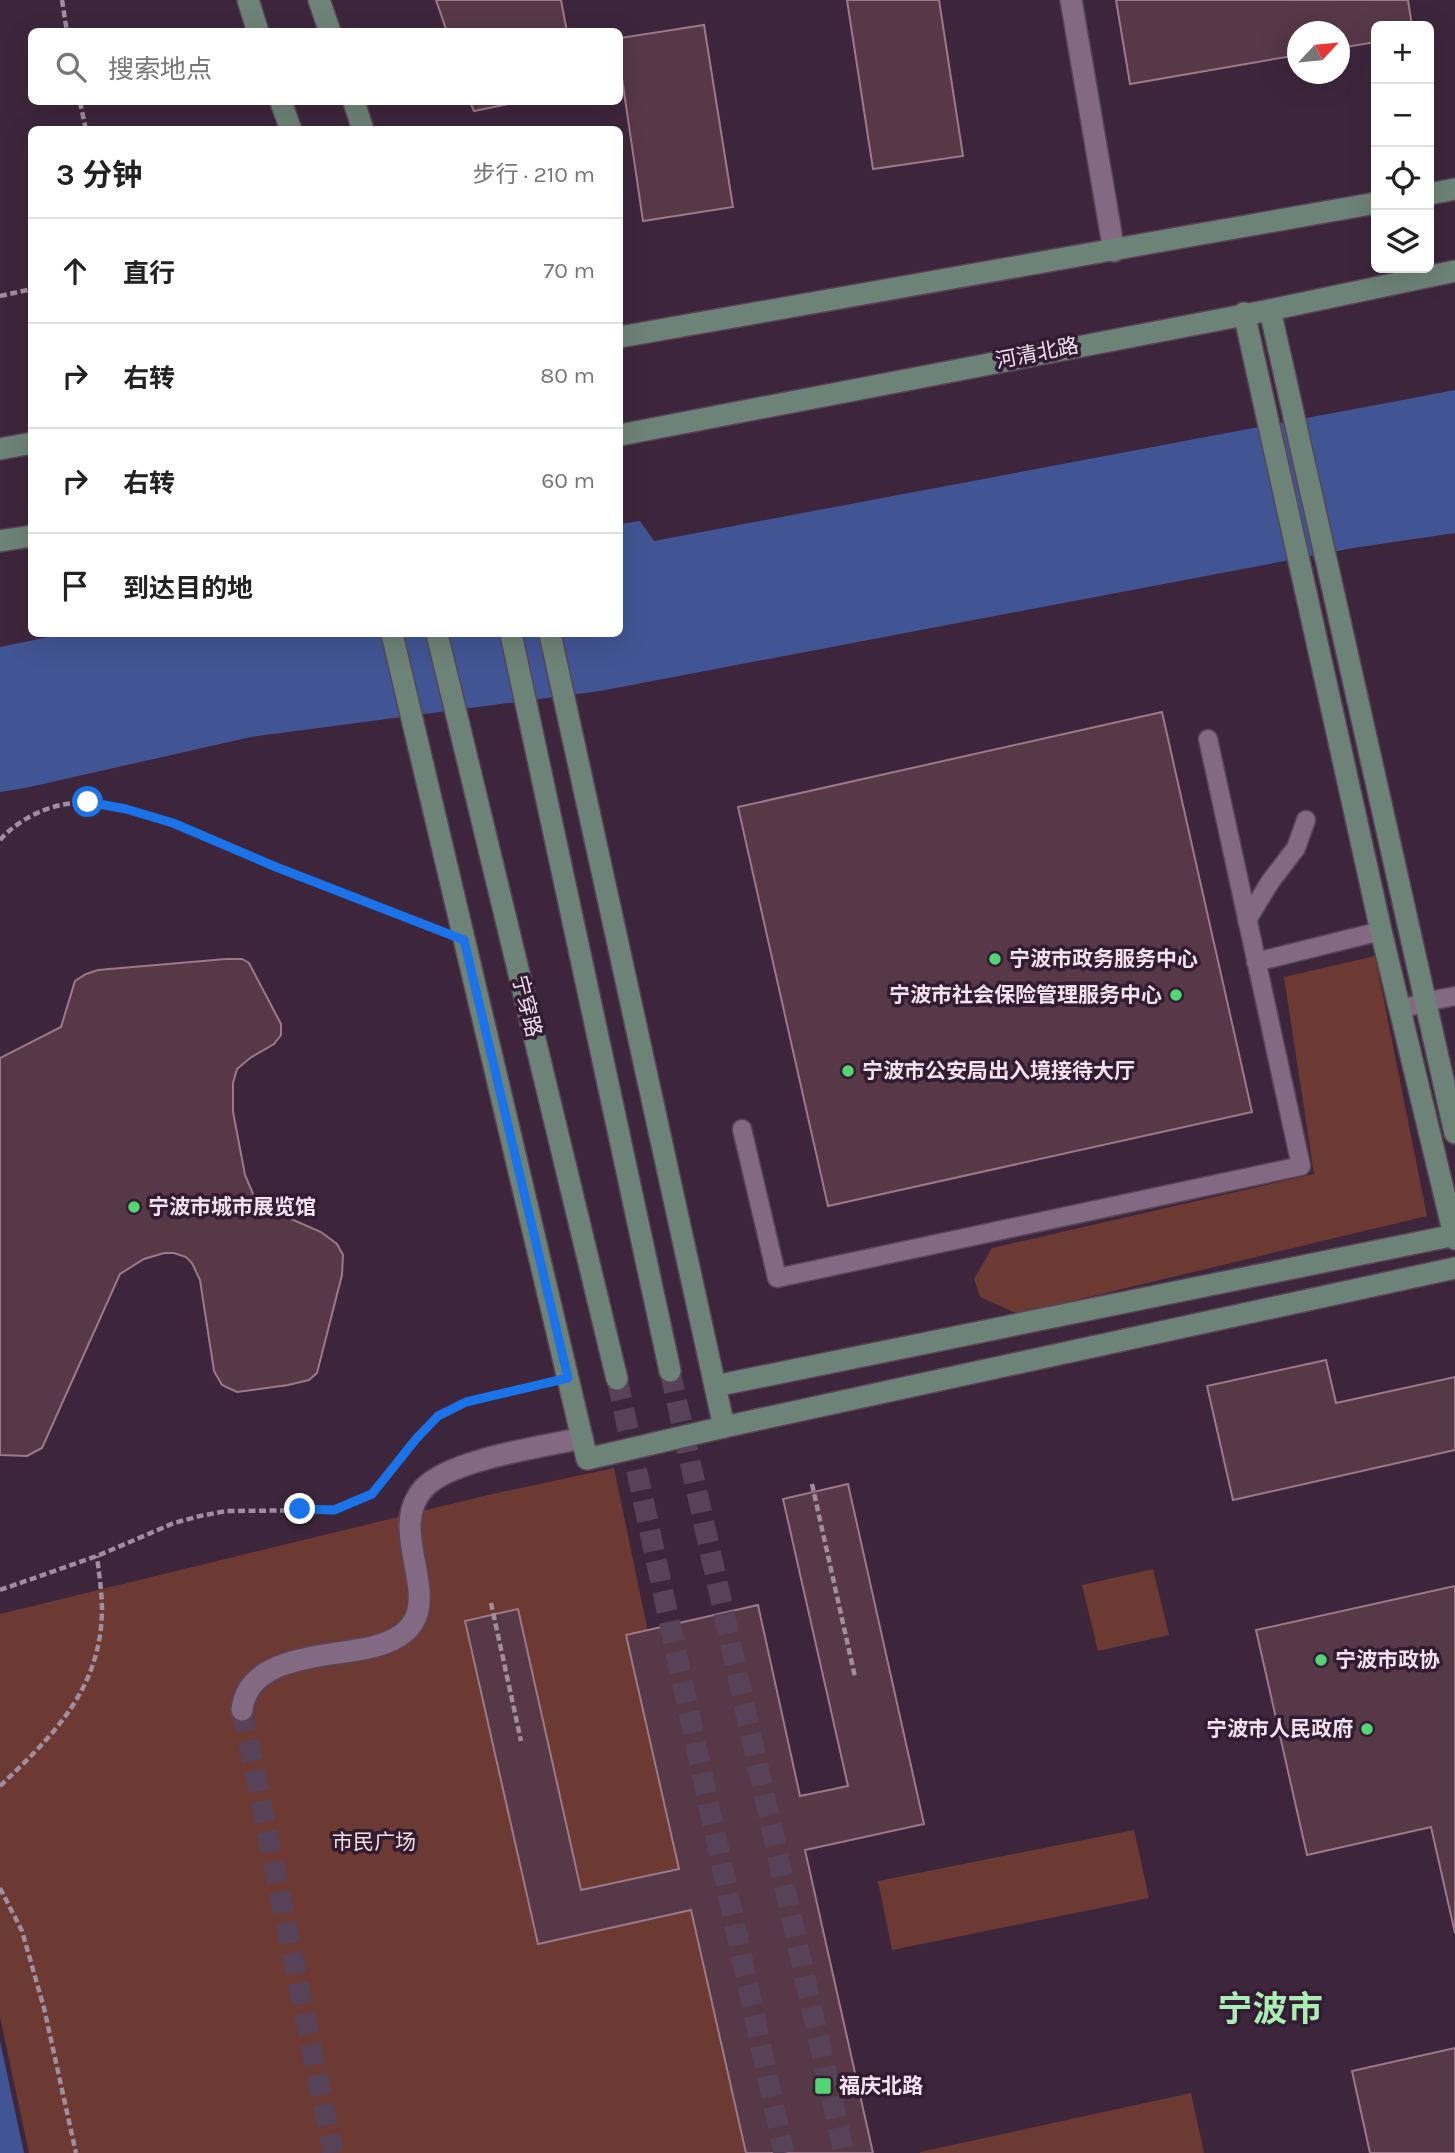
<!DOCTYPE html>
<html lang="zh">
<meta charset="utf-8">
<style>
:root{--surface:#fff;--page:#f6f6f6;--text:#222;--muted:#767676;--line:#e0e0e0}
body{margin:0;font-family:Karla,"Noto Sans SC",sans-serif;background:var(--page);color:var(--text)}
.controls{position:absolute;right:21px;top:21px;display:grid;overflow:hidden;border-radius:10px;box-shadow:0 7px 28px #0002}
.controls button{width:63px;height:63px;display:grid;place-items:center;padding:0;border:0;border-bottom:2px solid var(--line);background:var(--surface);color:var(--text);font:35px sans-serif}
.compass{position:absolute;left:1287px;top:21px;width:63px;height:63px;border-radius:50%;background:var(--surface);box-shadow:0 7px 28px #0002;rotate:64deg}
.stop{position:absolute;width:21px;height:21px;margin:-16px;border:5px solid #1a73e8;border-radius:50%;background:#fff}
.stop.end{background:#1a73e8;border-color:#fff;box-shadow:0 2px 7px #0008}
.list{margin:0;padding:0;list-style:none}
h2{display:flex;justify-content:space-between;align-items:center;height:91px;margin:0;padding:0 28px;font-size:30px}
h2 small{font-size:23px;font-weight:400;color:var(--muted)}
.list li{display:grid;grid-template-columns:46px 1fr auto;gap:21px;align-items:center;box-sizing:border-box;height:105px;padding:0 28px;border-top:2px solid var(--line)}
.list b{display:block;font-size:26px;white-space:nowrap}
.list em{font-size:23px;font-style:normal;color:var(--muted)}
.icon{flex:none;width:38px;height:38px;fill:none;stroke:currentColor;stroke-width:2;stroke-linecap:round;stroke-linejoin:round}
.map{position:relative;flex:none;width:1455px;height:2153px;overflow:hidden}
.search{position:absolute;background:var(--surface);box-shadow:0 7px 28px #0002;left:28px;top:28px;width:595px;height:77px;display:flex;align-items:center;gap:18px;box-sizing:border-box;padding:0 24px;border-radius:10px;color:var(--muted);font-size:26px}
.panel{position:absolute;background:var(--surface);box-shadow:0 7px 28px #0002;left:28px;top:126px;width:595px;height:511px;border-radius:10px}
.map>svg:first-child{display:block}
.green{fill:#6c3933}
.water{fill:#415594}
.building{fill:#573847;stroke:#9c7889;stroke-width:2}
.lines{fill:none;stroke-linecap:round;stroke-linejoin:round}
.street-tunnel{stroke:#584257;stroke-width:21;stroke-dasharray:21 10;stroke-linecap:butt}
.secondary-tunnel{stroke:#584257;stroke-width:21;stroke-dasharray:21 10;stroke-linecap:butt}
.lane-casing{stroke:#594558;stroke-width:21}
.street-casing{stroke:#594558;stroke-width:24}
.secondary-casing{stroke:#594558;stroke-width:24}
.path{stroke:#a08d9e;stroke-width:4.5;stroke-dasharray:7 3.5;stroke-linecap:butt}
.lane{stroke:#846982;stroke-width:18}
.street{stroke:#846982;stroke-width:21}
.secondary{stroke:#6e8377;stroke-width:21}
.route{stroke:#1a73e8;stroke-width:9}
.poi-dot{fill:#53d672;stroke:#321c31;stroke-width:2.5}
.labels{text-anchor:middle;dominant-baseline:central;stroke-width:7;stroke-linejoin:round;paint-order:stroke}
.street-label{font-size:21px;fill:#f3e3f1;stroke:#321c31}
.poi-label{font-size:21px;font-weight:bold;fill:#f3e3f1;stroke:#321c31;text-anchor:start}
.park-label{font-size:21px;fill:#f6deda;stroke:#321c31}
.town-label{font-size:35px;font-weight:bold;fill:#acedb5;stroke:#321c31}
</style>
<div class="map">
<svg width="1455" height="2153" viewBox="0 0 1455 2153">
<rect width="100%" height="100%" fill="#3d263c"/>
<g class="green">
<polygon points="1375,956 1427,1216 1018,1314 980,1297 974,1279 992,1248 1314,1174 1284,977"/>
<polygon points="614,1468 756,2153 29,2153 0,2017 0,1614 488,1495"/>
<polygon points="1153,1569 1169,1635 1098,1651 1082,1585"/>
<polygon points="1134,1830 1149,1898 892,1950 878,1881"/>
<polygon points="1191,2093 1204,2153 920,2153 920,2152"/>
</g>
<g class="water">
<polygon points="1455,390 1455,533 1353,548 600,691 251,737 25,788 0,792 0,647 63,634 620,634 620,524 640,521 654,541"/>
<polygon points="0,2041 24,2153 0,2153"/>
</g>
<g class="building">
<polygon points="436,0 561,0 567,32 447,32"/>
<polygon points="847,0 939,0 963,156 873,169"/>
<polygon points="1116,0 1408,0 1412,26 1376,26 1376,42 1340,48 1340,32 1298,32 1298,55 1130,84"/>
<polygon points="704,25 733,207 643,221 620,65 620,38"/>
<polygon points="470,102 518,102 474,111"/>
<polygon points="1162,712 1252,1112 828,1206 738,807"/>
<polygon points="226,959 242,959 249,963 281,1024 281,1035 274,1044 250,1058 237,1069 233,1083 233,1112 245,1175 253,1194 262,1203 275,1212 321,1232 337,1244 343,1255 342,1275 317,1373 309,1380 288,1385 237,1392 222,1385 214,1371 200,1280 192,1263 186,1257 174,1253 164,1253 144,1259 120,1274 42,1448 27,1456 0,1455 0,1058 61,1027 75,981 86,974 98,970"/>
<polygon points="1326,1360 1336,1403 1455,1377 1455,1450 1233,1500 1207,1386"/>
<polygon points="848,1484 924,1824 805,1850 873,2153 746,2153 691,1910 538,1944 465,1621 518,1609 581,1890 679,1869 626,1635 758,1605 800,1796 848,1786 783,1499"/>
<polygon points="1455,1586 1455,1933 1431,1827 1307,1855 1256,1630"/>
<polygon points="1455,2048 1455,2153 1370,2153 1352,2071"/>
</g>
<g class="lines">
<polyline class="street-tunnel" points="242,1710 333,2153"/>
<g class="secondary-tunnel">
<polyline points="670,1371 844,2153"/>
<polyline points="617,1379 784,2153"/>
</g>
<defs>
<g id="lane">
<polyline points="1247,920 1270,882 1296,848 1306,820"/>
<polyline points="1256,962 1381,931"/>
<polyline points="1400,1010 1424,1002 1455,996"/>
<polyline points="742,1129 777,1278 1301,1166 1208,739"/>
</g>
<g id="street">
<polyline points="1071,0 1114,251"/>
<path d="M242,1710c6,-57 90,-52 134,-64 92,-25 1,-110 49,-159 28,-28 117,-40 157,-49"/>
</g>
<g id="secondary">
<polyline points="248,0 258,32"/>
<polyline points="319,0 330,32"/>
<polyline points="281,102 291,130"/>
<polyline points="354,102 363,130"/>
<polyline points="1429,194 1455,189"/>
<polyline points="1270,310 1455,1133"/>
<polyline points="1244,313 1381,931 1455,1239"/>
<polyline points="620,337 1376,203"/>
<polyline points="620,435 1270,310 1455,271"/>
<polyline points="0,449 32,443"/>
<polyline points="0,541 32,536"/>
<polyline points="392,634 587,1459 724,1427 550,634"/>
<polyline points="437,634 617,1379"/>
<polyline points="511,634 670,1371"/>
<polyline points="715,1386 1455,1235"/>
<polyline points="724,1427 1455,1268"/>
</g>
</defs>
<use href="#lane" class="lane-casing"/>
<use href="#street" class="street-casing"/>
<use href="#secondary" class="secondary-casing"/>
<g class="path">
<polyline points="62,0 67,32"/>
<polyline points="80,102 86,130"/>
<polyline points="0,296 32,289"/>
<path d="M0,840c21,-24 58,-40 90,-37 66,5 126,40 186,64 51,21 103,39 155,59"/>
<polyline points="812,1484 855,1677"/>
<path d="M0,1590l97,-34 77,-33 26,-7 26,-5 108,-1c13,-4 30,-8 39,-18 24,-23 38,-58 67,-77 30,-19 67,-24 102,-31"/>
<polyline points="491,1603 521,1741"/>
<path d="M0,1786c53,-50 101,-97 102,-176 0,-18 -3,-36 -5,-54"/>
<polyline points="0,1888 22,1931 44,2008 76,2153"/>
</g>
<use href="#lane" class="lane"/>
<use href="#street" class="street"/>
<use href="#secondary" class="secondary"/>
</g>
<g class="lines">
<polyline class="route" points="88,802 126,809 173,823 276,867 464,940 568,1378 466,1402 438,1416 416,1439 372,1494 334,1510 300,1509"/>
</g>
<g class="poi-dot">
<circle cx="995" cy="959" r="7"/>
<circle cx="1176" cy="995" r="7"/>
<circle cx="848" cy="1071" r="7"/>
<circle cx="134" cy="1207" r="7"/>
<circle cx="1321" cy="1660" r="7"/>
<circle cx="1367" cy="1729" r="7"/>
<rect x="814" y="2077" width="18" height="18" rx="3.5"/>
</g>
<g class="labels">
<g class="street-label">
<text transform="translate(1037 353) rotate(-11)">河清北路</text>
<text transform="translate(527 1006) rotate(76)">宁穿路</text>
</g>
<g class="poi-label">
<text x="1009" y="959">宁波市政务服务中心</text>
<text x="1162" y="995" text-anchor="end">宁波市社会保险管理服务中心</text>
<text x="862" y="1071">宁波市公安局出入境接待大厅</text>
<text x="148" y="1207">宁波市城市展览馆</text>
<text x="1335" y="1660">宁波市政协</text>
<text x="1353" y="1729" text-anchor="end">宁波市人民政府</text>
<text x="839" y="2086">福庆北路</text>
</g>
<g class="park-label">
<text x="374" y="1842">市民广场</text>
</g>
<g class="town-label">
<text x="1270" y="2009">宁波市</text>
</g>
</g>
</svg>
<div class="controls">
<button>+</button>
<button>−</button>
<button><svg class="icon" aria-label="locate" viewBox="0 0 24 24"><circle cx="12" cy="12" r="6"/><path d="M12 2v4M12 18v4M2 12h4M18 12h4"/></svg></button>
<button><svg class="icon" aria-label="layers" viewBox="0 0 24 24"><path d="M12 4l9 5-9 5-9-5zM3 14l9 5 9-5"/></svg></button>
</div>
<svg class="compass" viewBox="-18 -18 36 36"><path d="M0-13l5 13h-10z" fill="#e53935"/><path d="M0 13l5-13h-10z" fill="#767676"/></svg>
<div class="stop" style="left:88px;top:802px"></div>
<div class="stop end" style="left:300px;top:1509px"></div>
<div class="search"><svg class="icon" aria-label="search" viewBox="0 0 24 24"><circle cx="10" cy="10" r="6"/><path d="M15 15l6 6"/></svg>搜索地点</div>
<section class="panel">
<h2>3 分钟<small>步行 · 210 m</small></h2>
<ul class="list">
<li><svg class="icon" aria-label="ahead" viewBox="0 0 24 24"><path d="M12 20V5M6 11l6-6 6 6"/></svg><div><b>直行</b></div><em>70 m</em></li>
<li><svg class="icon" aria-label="right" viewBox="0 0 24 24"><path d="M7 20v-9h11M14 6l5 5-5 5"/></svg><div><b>右转</b></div><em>80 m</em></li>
<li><svg class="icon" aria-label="right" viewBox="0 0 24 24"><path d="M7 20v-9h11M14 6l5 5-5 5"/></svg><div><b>右转</b></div><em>60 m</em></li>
<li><svg class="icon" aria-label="arrive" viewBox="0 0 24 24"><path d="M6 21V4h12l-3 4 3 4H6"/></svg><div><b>到达目的地</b></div></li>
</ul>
</section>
</div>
